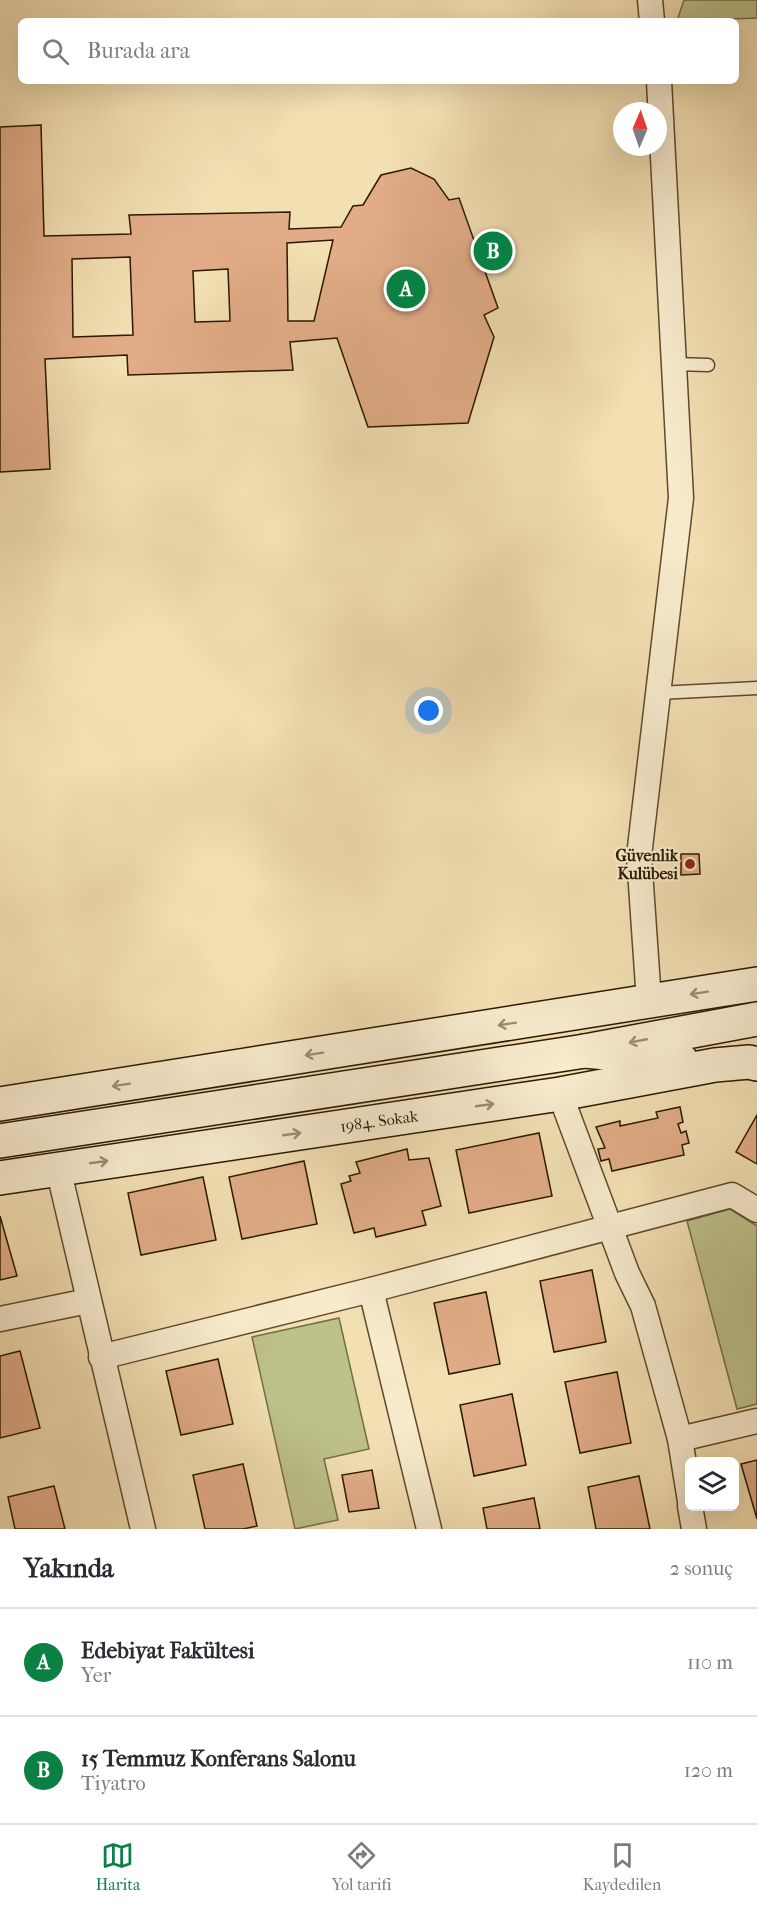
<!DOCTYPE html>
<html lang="tr">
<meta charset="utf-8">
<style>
:root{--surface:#fff;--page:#f7f7f7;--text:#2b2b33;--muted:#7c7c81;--line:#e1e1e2;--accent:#0b8043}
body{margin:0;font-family:"IM FELL French Canon",serif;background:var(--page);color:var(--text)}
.controls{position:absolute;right:18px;bottom:18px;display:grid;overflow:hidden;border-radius:9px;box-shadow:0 6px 24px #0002}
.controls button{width:54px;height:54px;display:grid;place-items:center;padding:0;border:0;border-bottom:2px solid var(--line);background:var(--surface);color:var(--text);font:30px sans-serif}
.compass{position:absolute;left:613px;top:102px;width:54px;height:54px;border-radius:50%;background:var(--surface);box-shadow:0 6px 24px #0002;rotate:2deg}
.you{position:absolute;left:429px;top:711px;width:21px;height:21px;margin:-15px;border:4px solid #fff;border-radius:50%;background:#1a73e8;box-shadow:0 0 0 9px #1a73e833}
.badge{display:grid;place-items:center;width:39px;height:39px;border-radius:50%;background:var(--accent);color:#fff;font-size:20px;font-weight:700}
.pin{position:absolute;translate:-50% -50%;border:3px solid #fff;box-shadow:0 2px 6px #0006}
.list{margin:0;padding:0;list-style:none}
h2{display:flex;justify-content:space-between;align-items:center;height:78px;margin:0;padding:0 24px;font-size:26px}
h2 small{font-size:20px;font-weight:400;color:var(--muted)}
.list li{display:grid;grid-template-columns:39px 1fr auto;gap:18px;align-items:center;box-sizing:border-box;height:108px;padding:0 24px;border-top:2px solid var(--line)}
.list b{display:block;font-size:22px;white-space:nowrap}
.list p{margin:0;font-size:20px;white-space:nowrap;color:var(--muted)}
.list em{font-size:20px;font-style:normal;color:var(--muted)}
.icon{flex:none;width:33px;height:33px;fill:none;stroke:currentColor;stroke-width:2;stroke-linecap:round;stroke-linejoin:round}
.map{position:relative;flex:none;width:757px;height:1529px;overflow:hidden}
.search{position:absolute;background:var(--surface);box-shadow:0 6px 24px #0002;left:18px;right:18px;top:18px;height:66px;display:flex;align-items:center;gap:15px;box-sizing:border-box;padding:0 21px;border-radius:9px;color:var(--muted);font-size:22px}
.sheet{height:294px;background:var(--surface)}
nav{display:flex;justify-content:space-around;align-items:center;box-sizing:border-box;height:84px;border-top:2px solid var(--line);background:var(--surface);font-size:16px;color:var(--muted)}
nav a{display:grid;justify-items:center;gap:3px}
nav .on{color:var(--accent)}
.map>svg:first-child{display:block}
.green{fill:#bdc18a;stroke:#746d45;stroke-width:1.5}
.building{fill:#e1ac87;stroke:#2c1900;stroke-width:1.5;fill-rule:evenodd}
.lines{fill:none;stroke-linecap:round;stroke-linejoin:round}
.service-casing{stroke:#5e4a2c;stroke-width:15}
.minor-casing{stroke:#5e4a2c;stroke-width:27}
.secondary-casing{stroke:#2c1900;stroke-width:36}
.service{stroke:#f7eacd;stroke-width:12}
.minor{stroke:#f7eacd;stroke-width:24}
.secondary{stroke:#f7eacd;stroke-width:33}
.oneway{stroke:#9c8c71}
.poi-dot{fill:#8f2418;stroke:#f7eacd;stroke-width:2}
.labels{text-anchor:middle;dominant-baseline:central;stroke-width:4.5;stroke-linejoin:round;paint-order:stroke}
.poi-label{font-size:16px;font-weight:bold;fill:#2c1900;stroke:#f7eacd;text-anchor:end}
.street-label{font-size:16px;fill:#2c1900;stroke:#f7eacd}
</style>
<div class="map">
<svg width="757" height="1529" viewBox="0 0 757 1529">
<rect width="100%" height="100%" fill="#f2dfb2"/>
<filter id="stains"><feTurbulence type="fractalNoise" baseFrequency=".00333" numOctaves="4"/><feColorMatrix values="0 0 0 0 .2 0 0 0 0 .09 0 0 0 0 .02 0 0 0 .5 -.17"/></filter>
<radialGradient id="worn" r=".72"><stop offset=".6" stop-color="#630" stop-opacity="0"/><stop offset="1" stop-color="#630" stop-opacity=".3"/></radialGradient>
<g class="green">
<polygon points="684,0 757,0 757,18 677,21"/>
<polygon points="730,1209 757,1226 757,1404 737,1409 687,1221"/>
<polygon points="339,1318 369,1449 324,1459 338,1520 295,1529 252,1337"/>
</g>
<g class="building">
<path d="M41,125l3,111 87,-2 -2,-19 161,-3 -1,17 52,-2 12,-21 10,-1 18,-30 30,-7 23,11 15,21 10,-2 39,110 -14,7 10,22 -26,86 -100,4 -31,-89 -47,4 3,28 -165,5 -1,-20 -82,4 5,110 -50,3v-345zM333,240l-19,81h-26l-1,-78zM130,257l3,78 -60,2 -1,-78zM228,269l2,52 -35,1 -2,-51z"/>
<polygon points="681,854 699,854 700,874 681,875"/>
<polygon points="680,1107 683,1122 678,1124 681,1133 686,1131 689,1143 682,1145 684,1155 612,1171 609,1159 601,1161 598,1149 605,1148 596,1127 620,1121 620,1126 658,1118 656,1112"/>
<polygon points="757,1115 757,1164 736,1152"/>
<polygon points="539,1133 552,1196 469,1213 456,1150"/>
<polygon points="407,1149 409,1160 429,1158 441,1206 422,1211 426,1225 376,1237 374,1228 354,1233 341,1184 351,1181 349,1176 360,1173 356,1162"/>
<polygon points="304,1161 317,1224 242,1239 229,1177"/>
<polygon points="203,1177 216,1240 141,1255 128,1193"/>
<polygon points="0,1216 17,1276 0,1280"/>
<polygon points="592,1270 606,1342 554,1352 540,1281"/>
<polygon points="486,1292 500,1364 449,1374 434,1303"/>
<polygon points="20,1351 40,1428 0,1438 0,1356"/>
<polygon points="218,1359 233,1424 181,1435 166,1371"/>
<polygon points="617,1372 631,1443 580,1453 565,1382"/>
<polygon points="512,1394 526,1465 474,1476 460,1405"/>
<polygon points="757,1460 757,1519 741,1464"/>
<polygon points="243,1464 257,1526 243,1529 205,1529 193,1475"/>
<polygon points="372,1470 379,1508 349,1512 342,1475"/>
<polygon points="639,1476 650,1529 596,1529 588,1487"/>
<polygon points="54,1486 65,1529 15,1529 8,1497"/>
<polygon points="534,1498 540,1529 487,1529 483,1508"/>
</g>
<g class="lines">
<defs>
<g id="service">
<polyline points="674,364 708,365"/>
<polyline points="658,693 757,688"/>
</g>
<g id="minor">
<polyline points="650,0 652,21"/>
<polyline points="649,1001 639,856 681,498 659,81"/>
<polyline points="560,1094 627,1273 643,1306 680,1439 690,1501"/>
<polyline points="58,1168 143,1529"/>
<polyline points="371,1290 429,1529"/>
<polyline points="0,1319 88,1301"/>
<polyline points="101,1357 371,1290 732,1195 757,1210"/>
<polyline points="680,1439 757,1421"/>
<polyline points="690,1506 694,1529"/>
</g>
<g id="secondary">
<polyline points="681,1060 585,1051 757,1019"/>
<polyline points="0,1104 757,984"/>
<polyline points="0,1141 585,1051"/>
<polyline points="0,1178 560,1094 715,1065 749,1062 757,1064"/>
</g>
</defs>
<use href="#service" class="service-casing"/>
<use href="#minor" class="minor-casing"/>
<use href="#secondary" class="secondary-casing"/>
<use href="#service" class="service"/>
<use href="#minor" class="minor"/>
<use href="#secondary" class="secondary"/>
</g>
<defs><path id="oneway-shaft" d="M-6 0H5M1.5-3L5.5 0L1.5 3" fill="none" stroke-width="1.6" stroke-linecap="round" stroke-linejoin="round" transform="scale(1.5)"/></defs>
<g class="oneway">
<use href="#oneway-shaft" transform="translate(699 993) rotate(171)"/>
<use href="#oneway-shaft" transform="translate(507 1024) rotate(171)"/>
<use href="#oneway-shaft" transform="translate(638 1041) rotate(169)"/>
<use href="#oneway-shaft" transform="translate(314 1054) rotate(171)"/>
<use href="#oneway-shaft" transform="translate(121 1085) rotate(171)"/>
<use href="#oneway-shaft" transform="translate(485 1105) rotate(-8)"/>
<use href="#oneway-shaft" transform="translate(292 1134) rotate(-8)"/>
<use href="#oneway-shaft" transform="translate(99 1162) rotate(-8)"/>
</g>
<circle class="poi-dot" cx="690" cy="864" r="6"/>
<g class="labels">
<g class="poi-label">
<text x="678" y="855">Güvenlik<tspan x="678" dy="18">Kulübesi</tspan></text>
</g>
<g class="street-label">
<text transform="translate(379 1121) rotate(-8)">1984. Sokak</text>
</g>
</g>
<rect width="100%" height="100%" filter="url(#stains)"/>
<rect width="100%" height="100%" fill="url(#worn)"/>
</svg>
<div class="controls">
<button><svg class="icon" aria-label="layers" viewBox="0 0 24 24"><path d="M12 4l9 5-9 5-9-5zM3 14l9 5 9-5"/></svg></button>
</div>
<svg class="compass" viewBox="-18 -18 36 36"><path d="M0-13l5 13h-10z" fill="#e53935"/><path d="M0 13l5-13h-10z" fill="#7c7c81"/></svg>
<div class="you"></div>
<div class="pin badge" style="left:406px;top:289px">A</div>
<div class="pin badge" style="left:493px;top:251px">B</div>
<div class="search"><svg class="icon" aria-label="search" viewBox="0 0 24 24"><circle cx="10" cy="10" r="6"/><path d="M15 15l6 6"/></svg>Burada ara</div>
</div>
<section class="sheet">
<h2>Yakında<small>2 sonuç</small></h2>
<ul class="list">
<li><span class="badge">A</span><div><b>Edebiyat Fakültesi</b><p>Yer</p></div><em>110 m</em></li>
<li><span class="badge">B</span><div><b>15 Temmuz Konferans Salonu</b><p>Tiyatro</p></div><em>120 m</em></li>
</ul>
</section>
<nav>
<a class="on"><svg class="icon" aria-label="map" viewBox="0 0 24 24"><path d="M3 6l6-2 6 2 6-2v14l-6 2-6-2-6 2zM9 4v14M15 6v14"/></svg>Harita</a>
<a><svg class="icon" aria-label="directions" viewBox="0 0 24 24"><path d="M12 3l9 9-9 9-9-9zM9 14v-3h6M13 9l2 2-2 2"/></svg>Yol tarifi</a>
<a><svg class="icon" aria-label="saved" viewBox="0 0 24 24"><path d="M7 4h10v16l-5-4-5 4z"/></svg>Kaydedilen</a>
</nav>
